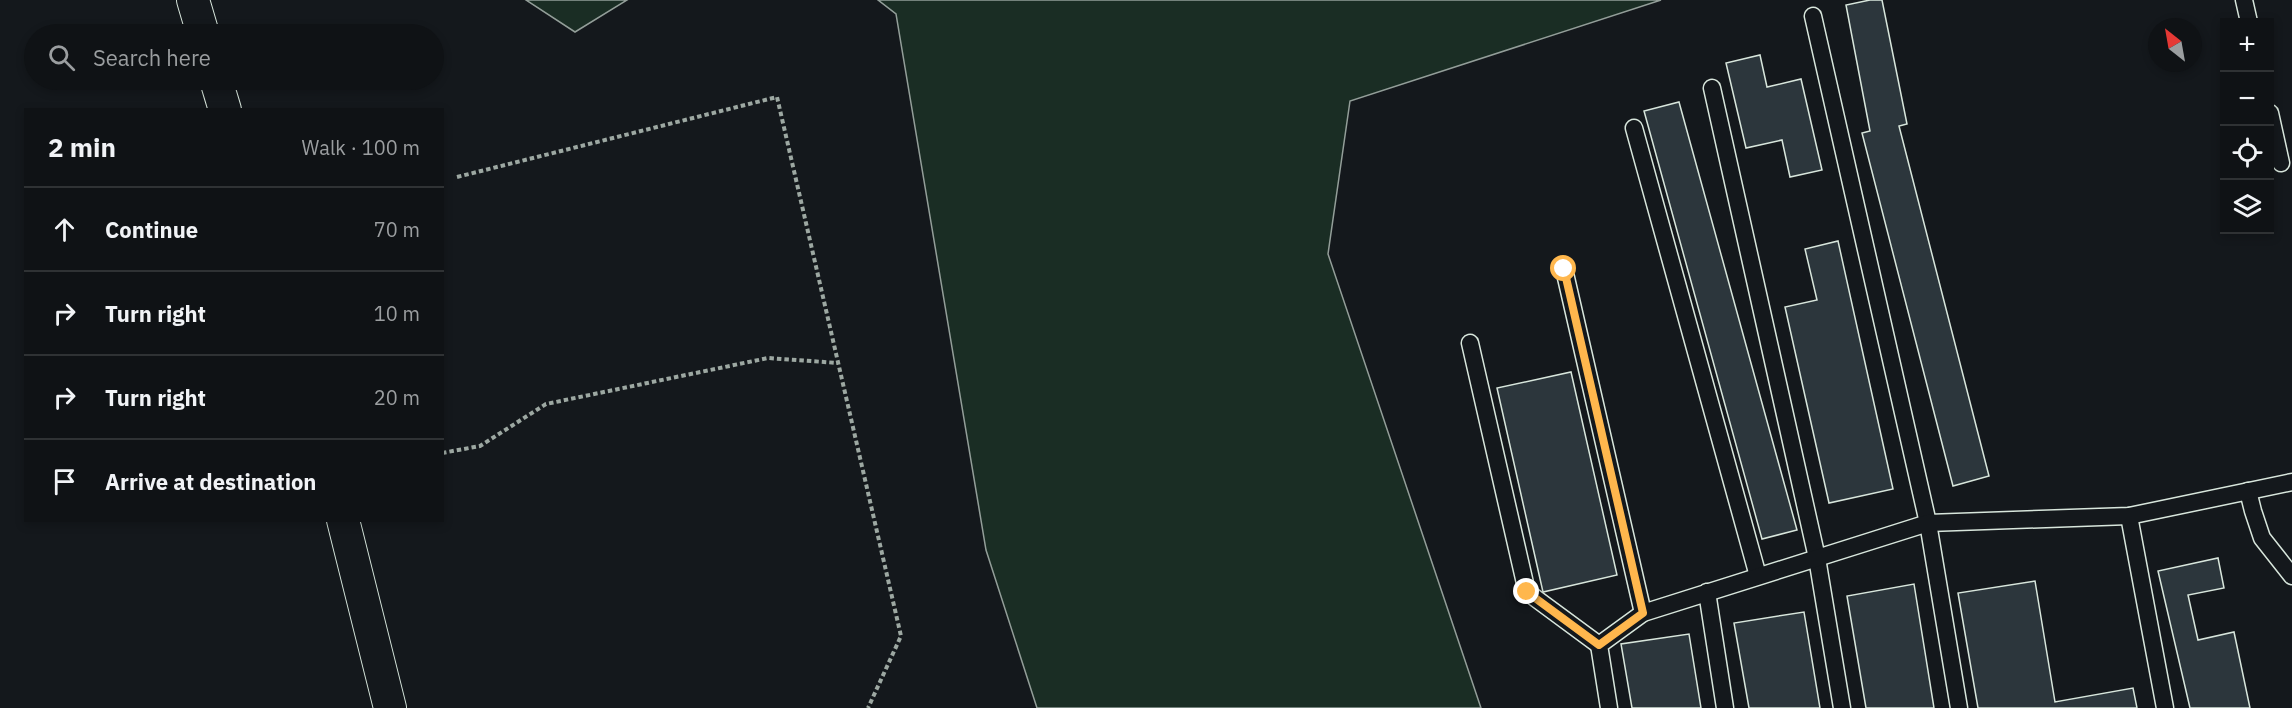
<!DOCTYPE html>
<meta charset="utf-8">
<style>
:root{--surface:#0f1215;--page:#181b1e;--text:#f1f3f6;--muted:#9b9ea0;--line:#2f3234}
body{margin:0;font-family:"IBM Plex Sans",sans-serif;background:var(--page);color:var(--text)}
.controls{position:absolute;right:18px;top:18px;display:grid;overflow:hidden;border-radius:0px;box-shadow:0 3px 9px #0003}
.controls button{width:54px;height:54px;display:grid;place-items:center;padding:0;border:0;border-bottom:2px solid var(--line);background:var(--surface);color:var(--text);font:30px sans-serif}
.compass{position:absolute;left:2148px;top:18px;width:54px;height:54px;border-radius:50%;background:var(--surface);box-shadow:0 3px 9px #0003;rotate:329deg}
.stop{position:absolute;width:18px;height:18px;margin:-14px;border:4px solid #ffb74d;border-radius:50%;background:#fff}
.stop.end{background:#ffb74d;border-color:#fff;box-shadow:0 2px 6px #0008}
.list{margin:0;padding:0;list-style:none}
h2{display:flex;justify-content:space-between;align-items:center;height:78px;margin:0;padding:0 24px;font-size:26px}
h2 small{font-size:20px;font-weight:400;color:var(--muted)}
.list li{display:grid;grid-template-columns:39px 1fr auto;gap:18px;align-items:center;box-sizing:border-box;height:84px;padding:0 24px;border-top:2px solid var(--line)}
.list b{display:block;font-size:22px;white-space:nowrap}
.list em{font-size:20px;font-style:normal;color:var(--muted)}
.icon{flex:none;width:33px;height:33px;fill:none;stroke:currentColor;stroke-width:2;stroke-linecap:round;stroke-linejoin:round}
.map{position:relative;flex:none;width:2292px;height:708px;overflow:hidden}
.search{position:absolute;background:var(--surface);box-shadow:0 3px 9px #0003;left:24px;top:24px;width:420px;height:66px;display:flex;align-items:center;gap:15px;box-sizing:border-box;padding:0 21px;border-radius:33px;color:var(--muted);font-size:22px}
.panel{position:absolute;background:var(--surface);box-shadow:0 3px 9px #0003;left:24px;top:108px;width:420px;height:414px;border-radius:0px}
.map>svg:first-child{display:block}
.green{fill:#1a2d24;stroke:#939e99;stroke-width:1.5}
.building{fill:#2c363c;stroke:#d8e6dc;stroke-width:1.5}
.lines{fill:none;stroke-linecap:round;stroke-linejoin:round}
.service-casing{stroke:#d8e6dc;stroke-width:19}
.minor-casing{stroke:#d8e6dc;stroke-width:34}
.path{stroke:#9da8a2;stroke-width:4;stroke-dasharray:4.5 3;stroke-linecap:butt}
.service{stroke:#14181c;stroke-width:16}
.minor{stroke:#14181c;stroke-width:32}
.route{stroke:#ffb74d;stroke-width:8}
</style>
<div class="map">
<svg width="2292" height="708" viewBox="0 0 2292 708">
<rect width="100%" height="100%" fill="#14181c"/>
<g class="green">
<polygon points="526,0 627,0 575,32"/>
<polygon points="878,0 1661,0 1350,101 1328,254 1481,708 1037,708 986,550 896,14"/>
</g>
<g class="building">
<polygon points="1870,0 1882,0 1907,124 1899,126 1989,476 1953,486 1862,133 1870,131 1846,5"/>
<polygon points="1760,55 1767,87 1801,79 1822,170 1790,177 1782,140 1746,148 1726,63"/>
<polygon points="1679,102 1797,530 1762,539 1644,111"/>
<polygon points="1838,241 1893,489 1829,503 1785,307 1817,300 1805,249"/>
<polygon points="1571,372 1617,575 1543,592 1497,388"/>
<polygon points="2218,558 2224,588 2188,595 2198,640 2234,632 2250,708 2190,708 2158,571"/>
<polygon points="2035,581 2055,702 2133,688 2137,708 1978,708 1958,593"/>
<polygon points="1914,584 1934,708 1866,708 1847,596"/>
<polygon points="1804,612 1820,708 1749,708 1734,623"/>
<polygon points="1689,634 1701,708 1632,708 1621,644"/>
</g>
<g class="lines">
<defs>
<g id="service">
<polyline points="2244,0 2249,22"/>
<polyline points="1813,16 1928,523 1959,708"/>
<polyline points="1712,88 1817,558 1842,708"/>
<polyline points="2270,113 2281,163"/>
<polyline points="1634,128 1758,576"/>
<polyline points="1564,269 1643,613"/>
<polyline points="1470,343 1527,592 1599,645"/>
<polyline points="2248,491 2253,511 2262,538 2292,576"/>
<polyline points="2129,516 2165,708"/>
<polyline points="1707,592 1725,708"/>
<polyline points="1609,708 1599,645 1643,613 1928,523 2129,516 2292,482"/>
</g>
<g id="minor">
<polyline points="193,0 203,34"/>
<polyline points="216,80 225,110"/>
<polyline points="343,520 390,708"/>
</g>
</defs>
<use href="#service" class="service-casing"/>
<use href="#minor" class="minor-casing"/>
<g class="path">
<polyline points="457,177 777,97 901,636 868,708"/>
<polyline points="442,453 480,446 546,404 768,358 838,363"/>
</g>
<use href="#service" class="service"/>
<use href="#minor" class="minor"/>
</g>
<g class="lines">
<polyline class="route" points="1527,592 1599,645 1643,613 1564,269"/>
</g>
</svg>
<div class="controls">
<button>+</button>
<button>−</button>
<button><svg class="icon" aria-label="locate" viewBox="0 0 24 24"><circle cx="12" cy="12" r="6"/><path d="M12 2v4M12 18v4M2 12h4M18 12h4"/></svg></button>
<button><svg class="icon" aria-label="layers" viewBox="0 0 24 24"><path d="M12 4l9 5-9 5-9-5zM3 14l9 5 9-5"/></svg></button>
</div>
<svg class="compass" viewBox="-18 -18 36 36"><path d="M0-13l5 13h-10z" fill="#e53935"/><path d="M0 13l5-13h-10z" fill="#9b9ea0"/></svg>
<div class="stop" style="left:1564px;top:269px"></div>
<div class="stop end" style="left:1527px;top:592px"></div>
<div class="search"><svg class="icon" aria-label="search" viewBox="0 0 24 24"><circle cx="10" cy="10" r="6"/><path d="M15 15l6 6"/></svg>Search here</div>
<section class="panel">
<h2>2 min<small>Walk · 100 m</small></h2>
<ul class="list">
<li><svg class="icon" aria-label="ahead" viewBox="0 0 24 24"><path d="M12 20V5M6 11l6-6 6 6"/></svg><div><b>Continue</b></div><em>70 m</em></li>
<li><svg class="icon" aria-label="right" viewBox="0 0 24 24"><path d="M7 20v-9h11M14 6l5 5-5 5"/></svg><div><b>Turn right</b></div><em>10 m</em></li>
<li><svg class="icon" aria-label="right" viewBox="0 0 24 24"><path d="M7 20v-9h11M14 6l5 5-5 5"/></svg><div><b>Turn right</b></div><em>20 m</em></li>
<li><svg class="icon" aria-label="arrive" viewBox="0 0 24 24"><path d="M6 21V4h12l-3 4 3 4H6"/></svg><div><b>Arrive at destination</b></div></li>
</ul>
</section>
</div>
